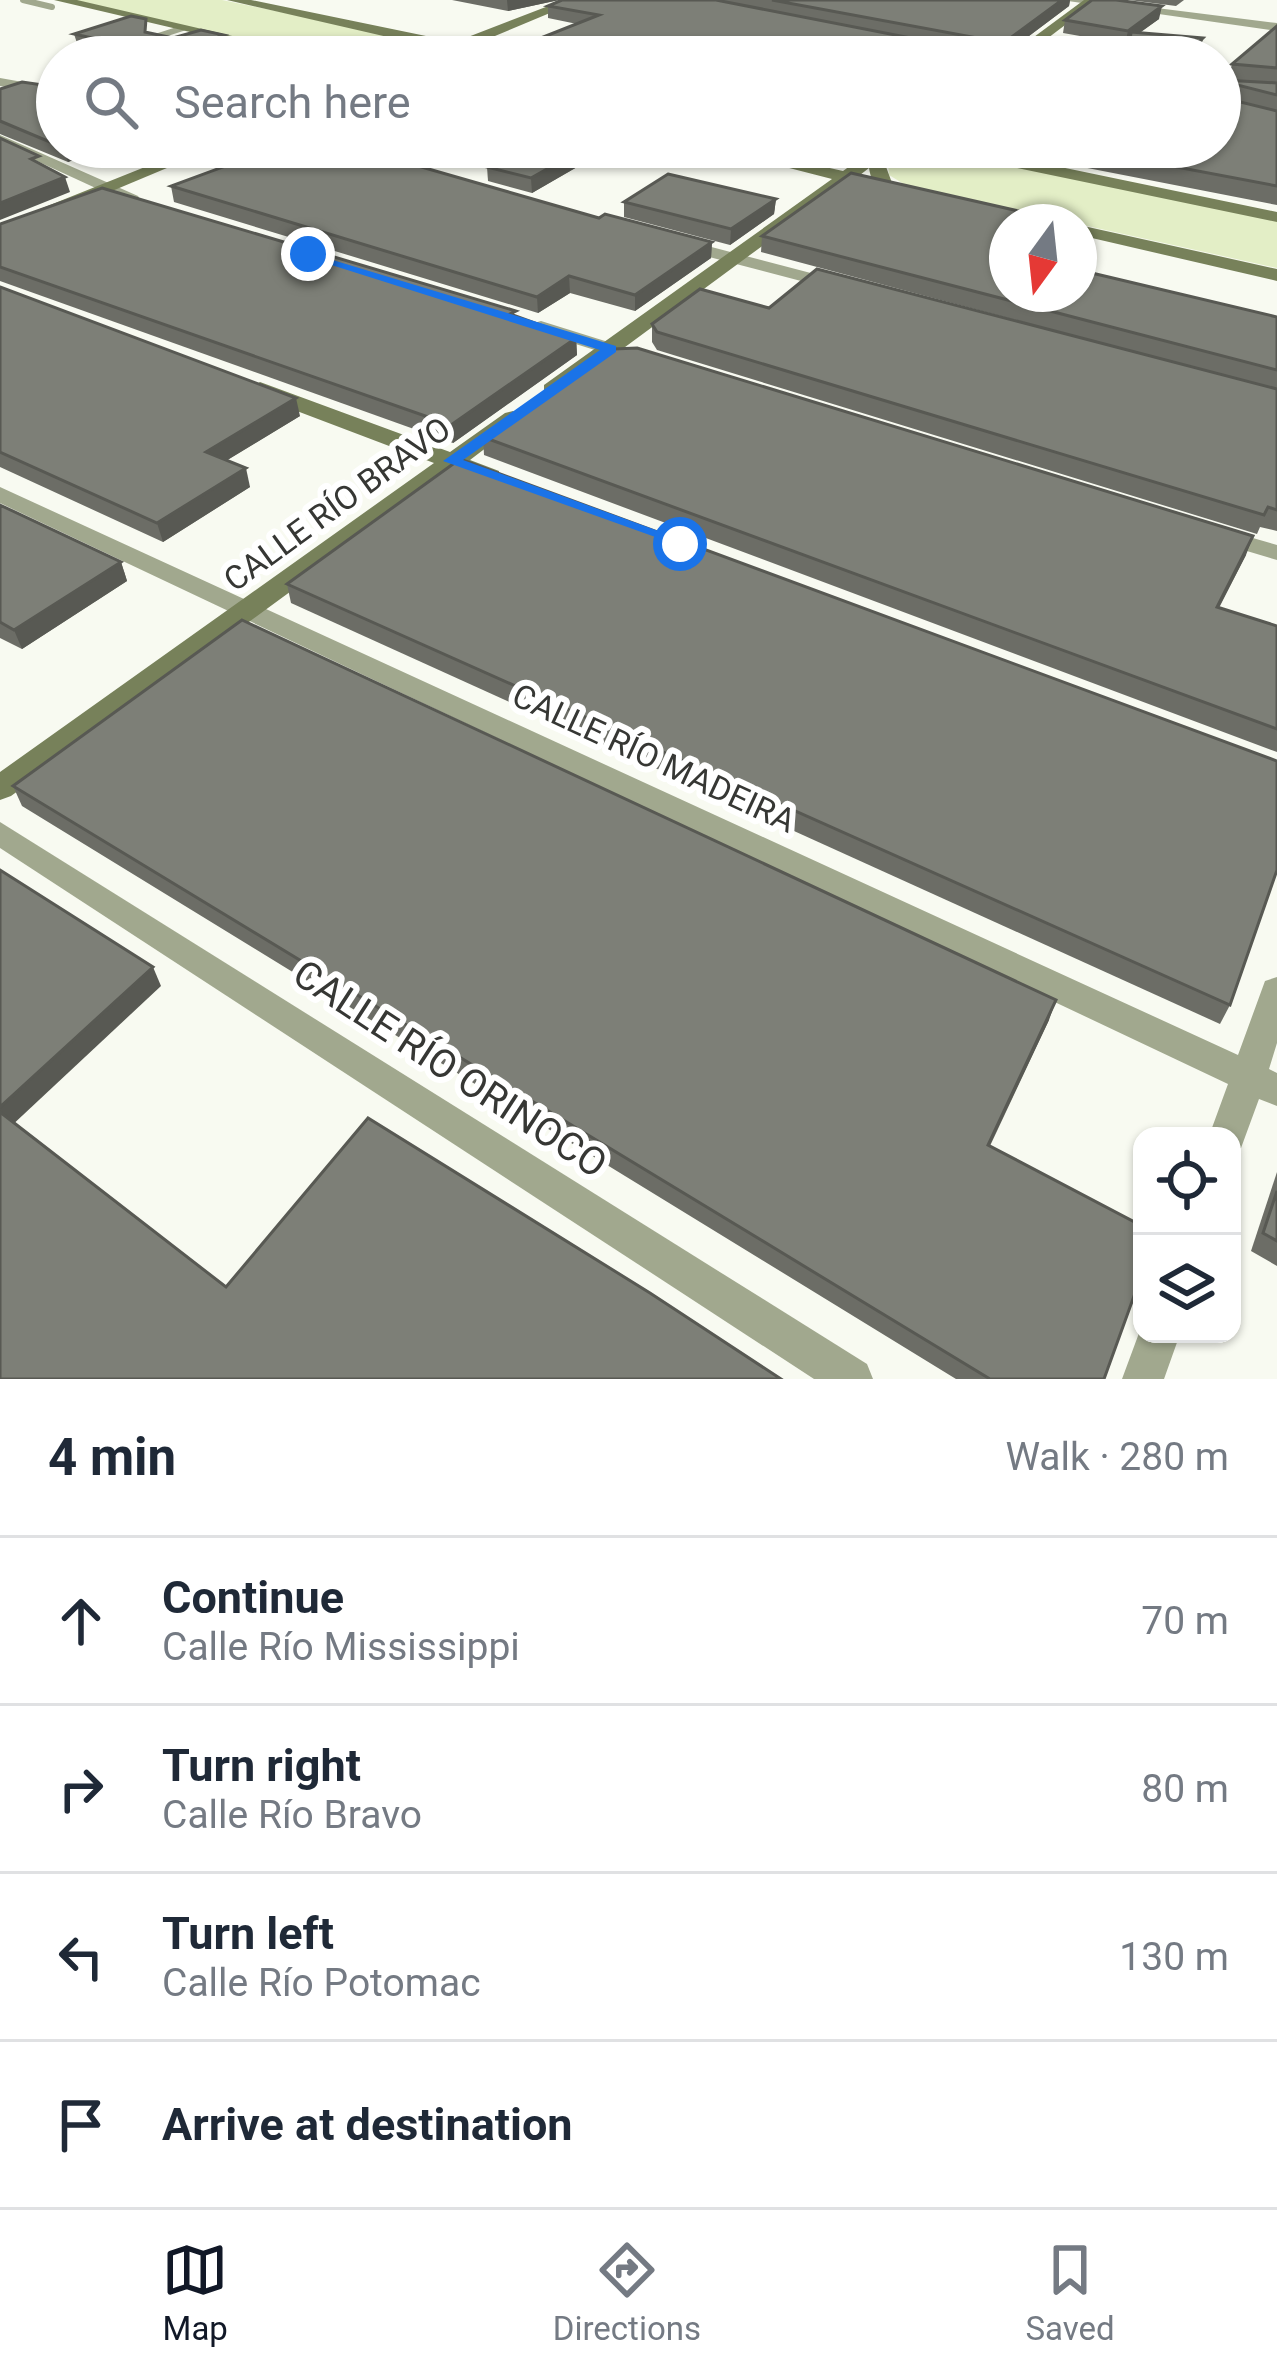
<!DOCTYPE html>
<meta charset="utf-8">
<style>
:root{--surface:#fff;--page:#f2f2f3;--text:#1f2937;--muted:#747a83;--line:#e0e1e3;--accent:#111827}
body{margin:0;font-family:Roboto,sans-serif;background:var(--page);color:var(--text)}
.controls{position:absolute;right:36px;bottom:36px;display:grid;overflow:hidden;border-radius:24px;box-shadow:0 3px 9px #0004}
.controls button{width:108px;height:108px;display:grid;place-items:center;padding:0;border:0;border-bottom:3px solid var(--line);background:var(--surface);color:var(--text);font:60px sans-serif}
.compass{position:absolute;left:989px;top:204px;width:108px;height:108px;border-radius:50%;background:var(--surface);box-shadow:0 3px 9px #0004;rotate:195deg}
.stop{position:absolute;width:36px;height:36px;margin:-27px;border:9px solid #1a73e8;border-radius:50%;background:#fff}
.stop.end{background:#1a73e8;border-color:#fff;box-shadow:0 3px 12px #0008}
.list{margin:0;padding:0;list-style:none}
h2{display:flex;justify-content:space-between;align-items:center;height:156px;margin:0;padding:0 48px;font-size:51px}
h2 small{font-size:39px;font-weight:400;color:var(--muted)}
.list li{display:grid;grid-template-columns:78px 1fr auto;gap:36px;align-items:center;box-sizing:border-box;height:168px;padding:0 48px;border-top:3px solid var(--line)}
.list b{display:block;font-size:45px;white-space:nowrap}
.list p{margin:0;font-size:39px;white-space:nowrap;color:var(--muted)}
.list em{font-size:39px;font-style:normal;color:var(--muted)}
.icon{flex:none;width:66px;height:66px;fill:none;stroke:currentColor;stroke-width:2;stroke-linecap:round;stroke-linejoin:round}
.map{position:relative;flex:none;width:1277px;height:1379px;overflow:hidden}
.search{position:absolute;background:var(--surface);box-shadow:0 3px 9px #0004;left:36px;right:36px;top:36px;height:132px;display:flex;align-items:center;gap:30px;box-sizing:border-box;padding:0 42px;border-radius:66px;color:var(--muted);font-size:45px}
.sheet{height:828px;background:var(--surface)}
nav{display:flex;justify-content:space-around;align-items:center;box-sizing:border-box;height:168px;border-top:3px solid var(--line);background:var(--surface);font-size:33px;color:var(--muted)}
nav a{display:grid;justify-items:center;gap:6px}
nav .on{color:var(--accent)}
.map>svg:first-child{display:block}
.green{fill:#e3eec6}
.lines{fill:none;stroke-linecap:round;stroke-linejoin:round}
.lane-far1{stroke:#a1a88e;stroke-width:6}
.lane{stroke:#a1a88e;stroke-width:9}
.street{fill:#a1a88e;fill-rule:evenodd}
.secondary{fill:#77815a;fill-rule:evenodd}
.wall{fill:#6c6d66}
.shaded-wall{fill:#585953}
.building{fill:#7d7f77;stroke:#585953;stroke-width:3}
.route{fill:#1a73e8}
.labels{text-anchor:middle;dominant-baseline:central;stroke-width:12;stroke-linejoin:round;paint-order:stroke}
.street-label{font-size:33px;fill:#363734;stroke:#fff}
.near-street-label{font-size:39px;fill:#363734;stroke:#fff}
</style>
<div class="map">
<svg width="1277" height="1379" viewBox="0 0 1277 1379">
<rect width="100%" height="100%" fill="#f8faf1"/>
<g class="green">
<path d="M74,0h148l191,39 6,7c-29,36 -292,-35 -345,-46z"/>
<polygon points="949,151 1277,220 1277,268 907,186 889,175 888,164 900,155"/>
</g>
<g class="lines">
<g class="lane-far1">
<polyline points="23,0 52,7"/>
<polyline points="158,40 152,38 183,28"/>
<polyline points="1059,152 1066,147"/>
</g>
<polyline class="lane" points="1038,167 1064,149"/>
<g class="street">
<polygon points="1061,0 1093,0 1277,23 1277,31"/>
<polygon points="0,78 57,88 57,96 0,86"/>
<polygon points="0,135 138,196 140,199 126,202 0,144"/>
<polygon points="677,238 849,283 852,287 843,292 671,247 671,239"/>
<polygon points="541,321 637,351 640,355 630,361 534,331 534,323"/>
<polygon points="0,487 1238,1055 1265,981 1277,977 1277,1043 1269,1069 1277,1073 1277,1106 1259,1099 1241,1148 1232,1152 1232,1136 1209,1136 1228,1084 0,503"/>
<polygon points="1218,528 1277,545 1277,560 1210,540 1206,535"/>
<polygon points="0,822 867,1364 873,1379 814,1379 0,848"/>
<polygon points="1142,1325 1142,1334 1180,1334 1164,1379 1122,1379"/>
</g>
<g class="secondary">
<polygon points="54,0 77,0 323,57 297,57"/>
<polygon points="227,0 251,0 455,42 564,0 581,0 471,46 512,57 453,52"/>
<polygon points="1084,0 1098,0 1023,57 1007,57"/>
<polygon points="195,147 217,147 0,238 0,225"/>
<path d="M708,147h29l106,24 33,-24h88l313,65v10l-332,-69 -60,11 10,27c-16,4 -24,-9 -26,-23l-9,7 2,8 -13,-1 -289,213h-16v-10l288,-206z"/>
<polygon points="1079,225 1277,269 1277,281 1079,235"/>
<polygon points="260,382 450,452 505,413 513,411 525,418 470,460 499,471 499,481 490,483 455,471 11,796 0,800 0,772 434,463 252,394 249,389"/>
</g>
</g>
<g class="wall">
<polygon points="452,0 559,0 508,11"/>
<polygon points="562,0 1070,0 1069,6 1001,57 546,57 534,55 533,41 577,24 548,18 548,6"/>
<polygon points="1129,0 1184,0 1176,6"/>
<polygon points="1159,19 1140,32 1203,38 1200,51 1194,57 1126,57 1129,41 1125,44 1063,33 1065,20"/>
<polygon points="1277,26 1277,205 1072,165 1073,161 1065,159 1068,147 1220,147 1220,74 1224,80 1228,79 1232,64"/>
<polygon points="149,33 173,38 226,48 201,57 125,57 78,46 74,34"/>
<polygon points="57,87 57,147 108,147 68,162 0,134 0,89"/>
<polygon points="355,147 418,147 396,157"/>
<polygon points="1008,147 1054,147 1041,154"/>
<polygon points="487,167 577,167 532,193 488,181"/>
<polygon points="171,186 599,218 712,242 711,258 635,311 570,293 538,313 174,202"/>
<polygon points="776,199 774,214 730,245 624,217 624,202"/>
<polygon points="0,224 516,316 576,338 577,355 453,443 0,281"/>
<polygon points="762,236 1007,294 1277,317 1277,531 1260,527 1257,534 657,350 652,342 652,324 769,308 1199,369 761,252"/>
<polygon points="0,287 300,416 227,460 250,487 163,542 0,467"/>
<polygon points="584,369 1246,555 1219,608 1277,626 1277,752 484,455 483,437"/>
<polygon points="0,505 121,562 127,581 22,649 0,638"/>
<polygon points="287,584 1230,1005 1220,1024 291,603"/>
<polygon points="13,786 1049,1020 990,1146 1104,1379 956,1379 22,806"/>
<polygon points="1277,1172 1277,1266 1251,1251"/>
</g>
<g class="shaded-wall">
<polygon points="507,0 559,0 508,11"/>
<polygon points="1062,0 1070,0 1069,6 1001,57 980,57"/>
<polygon points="1162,6 1159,19 1130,40 1131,32 1129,41 1125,44 1128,31"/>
<polygon points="224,35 226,48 201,57 169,57 169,55"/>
<polygon points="1203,38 1200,51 1194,57 1184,57"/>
<polygon points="63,147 108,147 68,162"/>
<polygon points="395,147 418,147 396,157"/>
<polygon points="577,152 577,167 532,193 531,178"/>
<polygon points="65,177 70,192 0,220 0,203"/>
<polygon points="776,199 774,214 730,245 731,229"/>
<polygon points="712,242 711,258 635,311 635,295"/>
<polygon points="569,276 570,293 538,313 537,297"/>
<polygon points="576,338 577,355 453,443 451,425"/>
<polygon points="296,398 300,416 211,470 206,452"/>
<polygon points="246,468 250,487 163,542 157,523"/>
<polygon points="1253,536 1246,555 1209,626 1217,607"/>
<polygon points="121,562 127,581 22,649 14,630"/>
<polygon points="153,967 161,986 8,1129 0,1115 0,1107"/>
<polygon points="1056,1000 1049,1020 981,1163 988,1145"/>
</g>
<g class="building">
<polygon points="562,0 716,0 962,48 990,48 994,41 772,0 1062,0 1005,42 980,57 901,57 856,49 868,57 614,57 533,41 599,15 548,6"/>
<polygon points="1092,0 1116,0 1162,6 1128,31 1065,20"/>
<polygon points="131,16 146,19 145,32 173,38 201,30 224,35 169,55 74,34"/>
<polygon points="1277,26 1277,68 1232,64"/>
<polygon points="1131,32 1203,38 1184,57 1128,57"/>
<polygon points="1220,74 1224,80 1277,83 1277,95 1226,82 1220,86"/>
<polygon points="22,82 57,87 57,145 0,121 0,89"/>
<polygon points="1220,86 1224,98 1277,111 1277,186 1076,148 1220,147"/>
<polygon points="0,138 39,156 31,159 65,177 0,203"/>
<polygon points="277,147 352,147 599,218 605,214 712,242 635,295 569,276 537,297 171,186"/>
<polygon points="524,147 554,147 577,152 531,178 487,167"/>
<polygon points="851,173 1067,222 1007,222 1007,294 1079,294 1079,270 1277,317 1277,370 762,236"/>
<polygon points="668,174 776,199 731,229 624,202"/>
<polygon points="102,188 516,311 510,314 576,338 451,425 0,267 0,224"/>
<polygon points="817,269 1277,389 1277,510 1268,507 1264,515 657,332 652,324 700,289 769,308"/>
<polygon points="0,287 296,398 206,452 246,468 157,523 0,452"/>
<polygon points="637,348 1253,536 1217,607 1277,626 1277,729 483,437 583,365 584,369 614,349"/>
<polygon points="460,459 1277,761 1277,870 1230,1005 287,584"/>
<polygon points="0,505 121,562 14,630 0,622"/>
<polygon points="242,620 1056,1000 988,1145 1142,1226 1142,1274 1104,1379 990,1379 13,786"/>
<polygon points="0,870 153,967 0,1107"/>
<polygon points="0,1112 226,1287 368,1118 650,1293 781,1379 0,1379"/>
<polygon points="1277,1191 1277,1241 1263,1233"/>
</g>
<polygon class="route" points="303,251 616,346 616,352 463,460 686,541 686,548 443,461 600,350 303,256"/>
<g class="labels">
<g class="street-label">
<text transform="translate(337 504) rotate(-36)">CALLE RÍO BRAVO</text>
<text transform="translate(654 758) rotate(25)">CALLE RÍO MADEIRA</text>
</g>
<g class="near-street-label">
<text transform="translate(450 1069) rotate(33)">CALLE RÍO ORINOCO</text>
</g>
</g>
</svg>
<div class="controls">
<button><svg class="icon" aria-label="locate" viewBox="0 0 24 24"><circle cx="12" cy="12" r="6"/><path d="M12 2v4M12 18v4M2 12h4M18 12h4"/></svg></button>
<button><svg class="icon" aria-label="layers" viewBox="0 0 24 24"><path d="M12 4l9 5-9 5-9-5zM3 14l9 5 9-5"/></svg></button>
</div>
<svg class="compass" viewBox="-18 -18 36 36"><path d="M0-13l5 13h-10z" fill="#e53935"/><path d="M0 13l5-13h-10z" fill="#747a83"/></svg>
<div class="stop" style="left:680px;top:544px"></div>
<div class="stop end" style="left:308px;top:254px"></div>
<div class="search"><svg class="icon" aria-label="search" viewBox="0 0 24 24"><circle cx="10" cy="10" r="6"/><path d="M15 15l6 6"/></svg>Search here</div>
</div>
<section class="sheet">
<h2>4 min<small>Walk · 280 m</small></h2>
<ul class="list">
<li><svg class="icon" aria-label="ahead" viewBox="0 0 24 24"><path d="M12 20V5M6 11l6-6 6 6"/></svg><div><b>Continue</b><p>Calle Río Mississippi</p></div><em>70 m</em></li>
<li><svg class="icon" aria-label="right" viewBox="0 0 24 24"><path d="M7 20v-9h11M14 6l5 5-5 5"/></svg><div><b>Turn right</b><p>Calle Río Bravo</p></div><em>80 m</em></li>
<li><svg class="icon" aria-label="left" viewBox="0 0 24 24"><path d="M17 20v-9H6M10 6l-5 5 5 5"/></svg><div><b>Turn left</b><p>Calle Río Potomac</p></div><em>130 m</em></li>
<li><svg class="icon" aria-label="arrive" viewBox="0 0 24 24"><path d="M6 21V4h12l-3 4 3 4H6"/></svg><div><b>Arrive at destination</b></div></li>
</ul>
</section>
<nav>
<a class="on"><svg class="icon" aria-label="map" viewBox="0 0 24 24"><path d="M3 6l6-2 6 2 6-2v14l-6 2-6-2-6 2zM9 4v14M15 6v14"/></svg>Map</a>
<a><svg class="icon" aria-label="directions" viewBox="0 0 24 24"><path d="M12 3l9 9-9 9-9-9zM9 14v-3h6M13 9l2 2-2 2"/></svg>Directions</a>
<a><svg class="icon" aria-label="saved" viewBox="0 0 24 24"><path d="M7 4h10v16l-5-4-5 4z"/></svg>Saved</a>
</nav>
